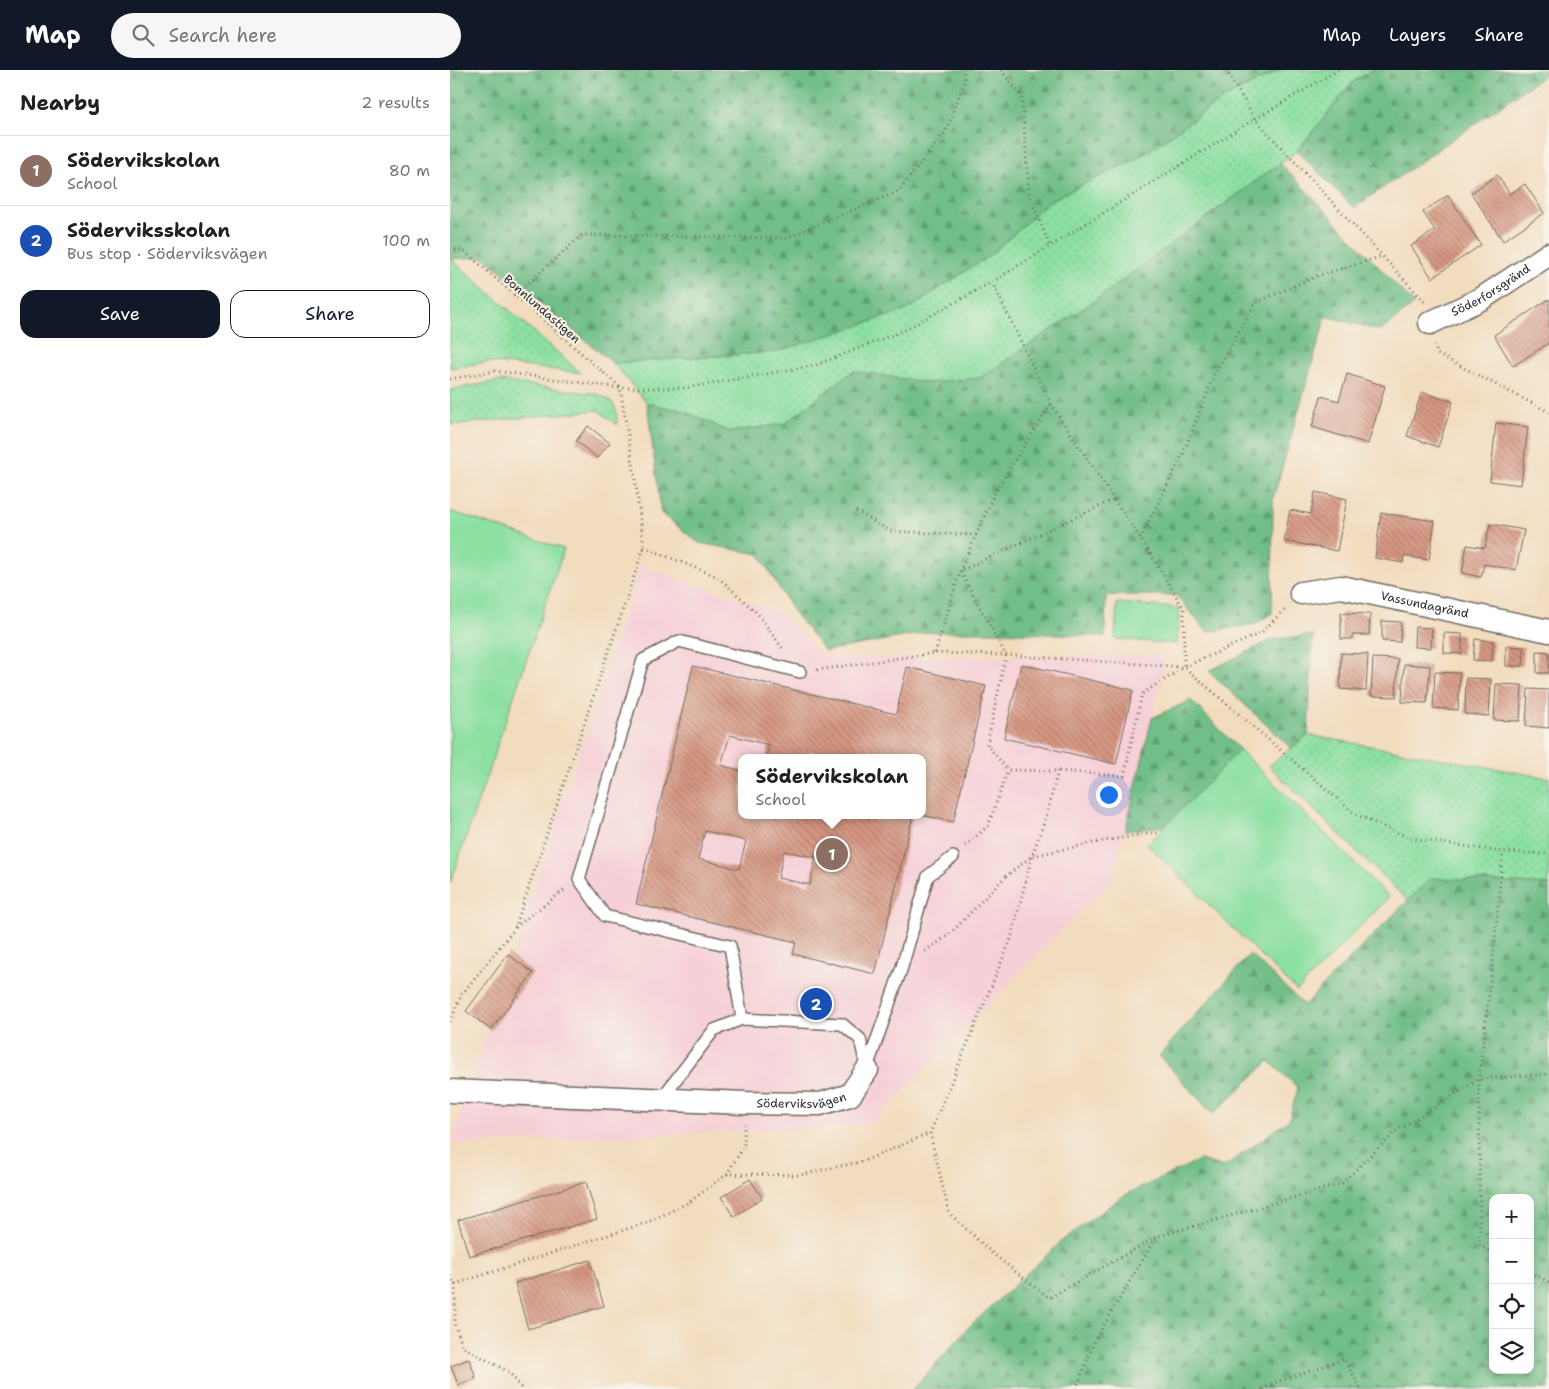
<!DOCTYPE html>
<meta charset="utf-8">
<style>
:root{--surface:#fff;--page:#f6f6f6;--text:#202124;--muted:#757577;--line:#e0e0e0;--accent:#111827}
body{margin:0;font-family:"Shantell Sans",sans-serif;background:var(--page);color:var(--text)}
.controls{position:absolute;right:15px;bottom:15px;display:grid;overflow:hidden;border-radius:10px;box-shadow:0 2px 8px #0003}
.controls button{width:45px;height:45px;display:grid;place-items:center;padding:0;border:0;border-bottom:1px solid var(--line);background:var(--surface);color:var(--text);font:25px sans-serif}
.you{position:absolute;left:658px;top:724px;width:18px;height:18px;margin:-12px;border:4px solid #fff;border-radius:50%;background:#1a73e8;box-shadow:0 0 0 8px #1a73e833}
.badge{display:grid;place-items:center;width:32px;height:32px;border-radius:50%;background:var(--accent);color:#fff;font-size:16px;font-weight:700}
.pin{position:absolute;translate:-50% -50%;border:2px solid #fff;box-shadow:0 1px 5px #0006}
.popup{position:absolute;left:288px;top:684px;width:188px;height:65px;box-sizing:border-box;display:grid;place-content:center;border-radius:10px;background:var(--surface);filter:drop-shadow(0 1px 4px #0005);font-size:16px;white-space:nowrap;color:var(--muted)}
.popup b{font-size:19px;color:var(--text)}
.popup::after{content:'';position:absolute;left:50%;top:100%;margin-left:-10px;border:10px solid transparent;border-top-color:var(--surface)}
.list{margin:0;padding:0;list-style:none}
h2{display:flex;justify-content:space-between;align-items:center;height:65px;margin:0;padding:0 20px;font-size:21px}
h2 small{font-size:16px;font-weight:400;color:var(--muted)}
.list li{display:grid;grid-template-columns:32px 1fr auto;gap:15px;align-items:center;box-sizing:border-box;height:70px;padding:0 20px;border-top:1px solid var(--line)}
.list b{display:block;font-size:19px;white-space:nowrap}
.list p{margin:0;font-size:16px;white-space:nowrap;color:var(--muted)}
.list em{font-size:16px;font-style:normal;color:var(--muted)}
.actions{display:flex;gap:10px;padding:15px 20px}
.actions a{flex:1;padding:11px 0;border:1px solid var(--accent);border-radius:15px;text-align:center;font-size:18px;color:var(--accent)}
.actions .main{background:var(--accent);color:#fff}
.icon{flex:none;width:28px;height:28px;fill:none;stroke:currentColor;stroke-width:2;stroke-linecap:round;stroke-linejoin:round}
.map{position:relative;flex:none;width:1099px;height:1319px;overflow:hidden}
header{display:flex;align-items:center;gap:30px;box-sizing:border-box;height:70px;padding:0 25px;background:var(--accent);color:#fff}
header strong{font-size:24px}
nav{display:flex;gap:28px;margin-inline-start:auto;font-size:18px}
.search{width:350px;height:45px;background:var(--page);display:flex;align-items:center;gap:12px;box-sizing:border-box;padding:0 18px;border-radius:28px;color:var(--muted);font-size:19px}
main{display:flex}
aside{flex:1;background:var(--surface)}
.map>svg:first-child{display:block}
.built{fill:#f6cfd7;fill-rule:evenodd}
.grass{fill:url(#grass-dots);stroke:#5c8666}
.forest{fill:url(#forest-firs);stroke:#4e745a;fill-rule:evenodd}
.pitch{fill:#8ce0a2;stroke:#5c8666}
.building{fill:url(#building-back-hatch);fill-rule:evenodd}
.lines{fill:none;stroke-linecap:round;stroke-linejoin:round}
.lane-casing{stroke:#71695e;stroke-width:14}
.street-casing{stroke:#71695e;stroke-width:25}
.path{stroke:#71695e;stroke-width:3;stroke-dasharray:1 4;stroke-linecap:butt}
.lane{stroke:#fff;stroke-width:11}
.street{stroke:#fff;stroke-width:22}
.labels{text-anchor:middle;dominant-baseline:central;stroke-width:4;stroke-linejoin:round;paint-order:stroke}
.street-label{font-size:12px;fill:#2b2b2b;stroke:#f7f3e8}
</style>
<header>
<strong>Map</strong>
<div class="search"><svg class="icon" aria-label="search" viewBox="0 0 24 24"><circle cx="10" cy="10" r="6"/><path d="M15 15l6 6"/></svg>Search here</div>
<nav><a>Map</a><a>Layers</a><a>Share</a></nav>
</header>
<main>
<aside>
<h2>Nearby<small>2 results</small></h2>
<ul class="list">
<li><span class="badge" style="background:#8d6e63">1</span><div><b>Södervikskolan</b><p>School</p></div><em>80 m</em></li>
<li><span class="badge" style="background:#1a4fb4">2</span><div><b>Söderviksskolan</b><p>Bus stop · Söderviksvägen</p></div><em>100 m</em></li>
</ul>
<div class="actions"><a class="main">Save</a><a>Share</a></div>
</aside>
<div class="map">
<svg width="1099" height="1319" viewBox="0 0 1099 1319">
<defs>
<pattern id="grass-dots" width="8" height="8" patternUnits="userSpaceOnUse" patternTransform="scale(1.25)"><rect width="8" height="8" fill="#8ce0a2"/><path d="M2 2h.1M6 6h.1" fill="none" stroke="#79c08c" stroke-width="1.8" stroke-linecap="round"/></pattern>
<pattern id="forest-firs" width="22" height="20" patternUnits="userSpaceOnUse" patternTransform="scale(1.25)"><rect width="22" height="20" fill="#71be88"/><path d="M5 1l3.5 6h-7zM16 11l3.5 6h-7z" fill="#5d9b6f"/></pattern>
<pattern id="building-back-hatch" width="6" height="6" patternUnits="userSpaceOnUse" patternTransform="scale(1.25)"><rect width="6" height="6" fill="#d69782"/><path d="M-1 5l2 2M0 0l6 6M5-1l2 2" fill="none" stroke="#ae7b6b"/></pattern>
</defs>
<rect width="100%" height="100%" fill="#f7f3e8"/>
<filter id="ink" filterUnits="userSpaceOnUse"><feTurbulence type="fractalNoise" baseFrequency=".02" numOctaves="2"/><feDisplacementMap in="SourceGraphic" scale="10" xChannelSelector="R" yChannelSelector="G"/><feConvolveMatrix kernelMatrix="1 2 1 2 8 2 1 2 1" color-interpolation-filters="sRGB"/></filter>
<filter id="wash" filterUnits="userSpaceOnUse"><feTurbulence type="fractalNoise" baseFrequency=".0096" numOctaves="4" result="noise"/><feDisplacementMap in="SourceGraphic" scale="20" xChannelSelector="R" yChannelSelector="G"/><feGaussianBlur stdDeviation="1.12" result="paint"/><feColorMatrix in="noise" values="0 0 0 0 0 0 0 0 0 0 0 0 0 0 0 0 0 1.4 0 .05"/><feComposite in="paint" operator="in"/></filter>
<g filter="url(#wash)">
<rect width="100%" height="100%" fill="#f2dcbe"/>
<path class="built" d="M190,496l137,45 47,47 343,-3 -54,223 -243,247 -419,19zM292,688h180v57h-180z"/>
<g class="grass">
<polygon points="830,0 922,0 903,12 847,81 643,232 530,308 478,313 403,301 334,354 280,362 234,341 197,333 163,293 326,282 543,183 601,130 688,88 771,30"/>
<polygon points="0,189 1,189 131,303 38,292 0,298"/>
<path d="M49,311l97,13c19,6 21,12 21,31l-19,-15 -148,15v-35z"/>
<polygon points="858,665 1099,708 1099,815 980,808 958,831 819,696"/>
</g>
<g class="forest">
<polygon points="0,0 830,0 771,30 688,88 601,130 543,183 457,240 326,282 163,293 34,187 0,189"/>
<polygon points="922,0 1099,0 1099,2 904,138 847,81 903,12"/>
<polygon points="830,93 964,234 931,261 876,246 823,429 822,544 805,554 757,562 726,525 656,525 655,566 545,562 479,562 375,581 343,541 309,484 249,473 211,443 197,333 234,341 280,362 334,354 403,301 478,313 530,308 643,232"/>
<polygon points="863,565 858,665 841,678 759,601 823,569"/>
<polygon points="741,630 790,680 716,756 675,761 702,648"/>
<path d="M980,808l119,7v504h-636l56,-62 94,-87 60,-44 77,-36 24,7 65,-47 9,-32 -29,-27 -56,53 -54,-58 91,-102 54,51zM1043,1128h37v172h-37z"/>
</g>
<g class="pitch">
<polygon points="0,441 114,479 0,814"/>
<polygon points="667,533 729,538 727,574 665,569"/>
<polygon points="790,680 939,827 847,921 697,774"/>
</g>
<g id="blocks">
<g class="building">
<polygon points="1047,105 1060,124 1075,114 1094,143 1053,171 1021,123"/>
<polygon points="998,125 1031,175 982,208 961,176 985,160 973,142"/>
<polygon points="1099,229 1099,273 1063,296 1044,265"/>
<polygon points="897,304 935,316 918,374 862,357 871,326 889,331"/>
<polygon points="972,322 1003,332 988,377 957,366"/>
<polygon points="1046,353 1078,357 1071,415 1040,411"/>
<polygon points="138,356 160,373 147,388 126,371"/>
<polygon points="865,422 897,429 887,481 834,471 840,440 861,444"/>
<polygon points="931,443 985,451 979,490 954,486 953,493 925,488"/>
<polygon points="1040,454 1074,460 1066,500 1034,494 1031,507 1012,503 1017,475 1035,478"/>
<polygon points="891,543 920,544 919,565 902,565 902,569 891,569"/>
<polygon points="932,551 951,552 950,572 932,571"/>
<polygon points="965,557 982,558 981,578 964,577"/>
<polygon points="994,563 1012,564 1012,584 994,583"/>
<polygon points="1025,569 1043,571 1042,591 1023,590"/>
<polygon points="1056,576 1074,577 1073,596 1056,596"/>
<polygon points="1087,581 1099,582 1099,603 1087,603"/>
<polygon points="891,583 918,584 916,621 890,619"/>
<polygon points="923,588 948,589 946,627 921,626"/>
<polygon points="571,594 683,620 666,694 554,668"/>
<polygon points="954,594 980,596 977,633 952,632"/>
<path d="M243,596l203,48 11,-47 79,19 -33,136 -31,-7v-57h-85l-28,-7 -2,7h-41l3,-13 -39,-10 -9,30 21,6v44h171l-38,159 -82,-20 3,-12 -160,-38zM255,761l41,10 -7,28 -41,-10zM334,781l32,6 -6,28 -32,-7z"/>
<polygon points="985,602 1010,603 1008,640 983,638"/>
<polygon points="1016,608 1041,609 1039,646 1015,644"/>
<polygon points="1046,614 1072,615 1070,651 1044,650"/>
<polygon points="1078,619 1099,620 1099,658 1076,656"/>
<polygon points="58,884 83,903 41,960 16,941"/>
<polygon points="300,1109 312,1128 284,1147 271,1127"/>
<polygon points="136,1112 147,1149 19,1186 8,1150"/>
<polygon points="140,1190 154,1236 78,1259 65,1213"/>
<polygon points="19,1289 26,1308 8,1315 1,1296"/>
</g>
</g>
</g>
<g filter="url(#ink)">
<use href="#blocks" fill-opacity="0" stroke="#71695e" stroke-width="1"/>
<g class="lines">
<defs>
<g id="lane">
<polyline points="292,949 280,876 155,846 129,809 193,590 229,571 350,602"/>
<polyline points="417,998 452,897 478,806 503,787"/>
<polyline points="211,1029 264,960 292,949 392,954 410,969 417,1000"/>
</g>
<g id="street">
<path id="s1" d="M980,253l51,-24 68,-45"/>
<path id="s2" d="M851,523l40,-6 208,44"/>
<path id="s3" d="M0,1021l295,12 75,1 30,-9 17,-25"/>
</g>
</defs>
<use href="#lane" class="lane-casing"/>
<use href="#street" class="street-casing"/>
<g class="path">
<polyline points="551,0 572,27 579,124 600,177"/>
<polyline points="776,0 805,49 975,232"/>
<polyline points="0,180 13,180 170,317"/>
<polyline points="542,212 601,334 703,488 734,539 734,597"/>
<polyline points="64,226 132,165 336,168 449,121 496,61 515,10 513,0"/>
<polyline points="985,275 987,284 1099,342"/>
<polyline points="0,309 45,301 170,318 236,318 366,295 455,260 542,212 805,49 888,0"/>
<polyline points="663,430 510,501 556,585 537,675 558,700 608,701 674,706 692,624 734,597 811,563 835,539"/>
<polyline points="406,441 440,461 526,465"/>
<polyline points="690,469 733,384 764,305 805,233 864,207 933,186"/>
<polyline points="194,477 268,507 307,543 333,579"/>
<polyline points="485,583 510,501 546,420 601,334"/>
<polyline points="367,600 485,583 556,585 734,597 905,744 959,768 1053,782 1099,784"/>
<polyline points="608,701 596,747 582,786 561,869 480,1063 499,1143 542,1183 599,1228 706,1167 891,1114 945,1062 1029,1009 1099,1004"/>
<polyline points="515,776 538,756 558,700"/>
<polyline points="65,857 116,819"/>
<polyline points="475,881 499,865 556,806 582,786 653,771 710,762"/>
<polyline points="0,952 12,924 65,858 194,477 184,400 170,318"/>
<polyline points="277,1104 350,1105 414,1091 480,1063"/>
<polyline points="1043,1183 1030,1176 1029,1009 1042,899 1053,782"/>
<polyline points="1080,1202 1099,1212"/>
<polyline points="0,1206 5,1214 5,1255 13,1277 59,1302 72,1319"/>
<polyline points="5,1214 196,1153 238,1133 277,1104 294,1076 294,1054"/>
<polyline points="626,1319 645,1270 706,1167"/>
<polyline points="812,1319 824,1313 894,1289 911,1319"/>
</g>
<use href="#lane" class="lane"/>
<use href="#street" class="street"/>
</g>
</g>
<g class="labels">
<g class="street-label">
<text stroke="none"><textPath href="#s1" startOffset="69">Söderforsgränd</textPath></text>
<text transform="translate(92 239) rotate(41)">Bonnlundastigen</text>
<text stroke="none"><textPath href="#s2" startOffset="126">Vassundagränd</textPath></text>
<text stroke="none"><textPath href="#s3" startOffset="352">Söderviksvägen</textPath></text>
</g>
</g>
</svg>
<div class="controls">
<button>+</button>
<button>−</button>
<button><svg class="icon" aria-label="locate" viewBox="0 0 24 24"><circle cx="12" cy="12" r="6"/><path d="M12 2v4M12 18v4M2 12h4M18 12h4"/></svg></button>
<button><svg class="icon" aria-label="layers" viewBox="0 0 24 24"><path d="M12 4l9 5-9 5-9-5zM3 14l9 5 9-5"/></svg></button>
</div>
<div class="you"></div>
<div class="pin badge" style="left:382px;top:784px;background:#8d6e63">1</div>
<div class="popup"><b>Södervikskolan</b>School</div>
<div class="pin badge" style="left:366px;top:934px;background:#1a4fb4">2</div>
</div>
</main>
